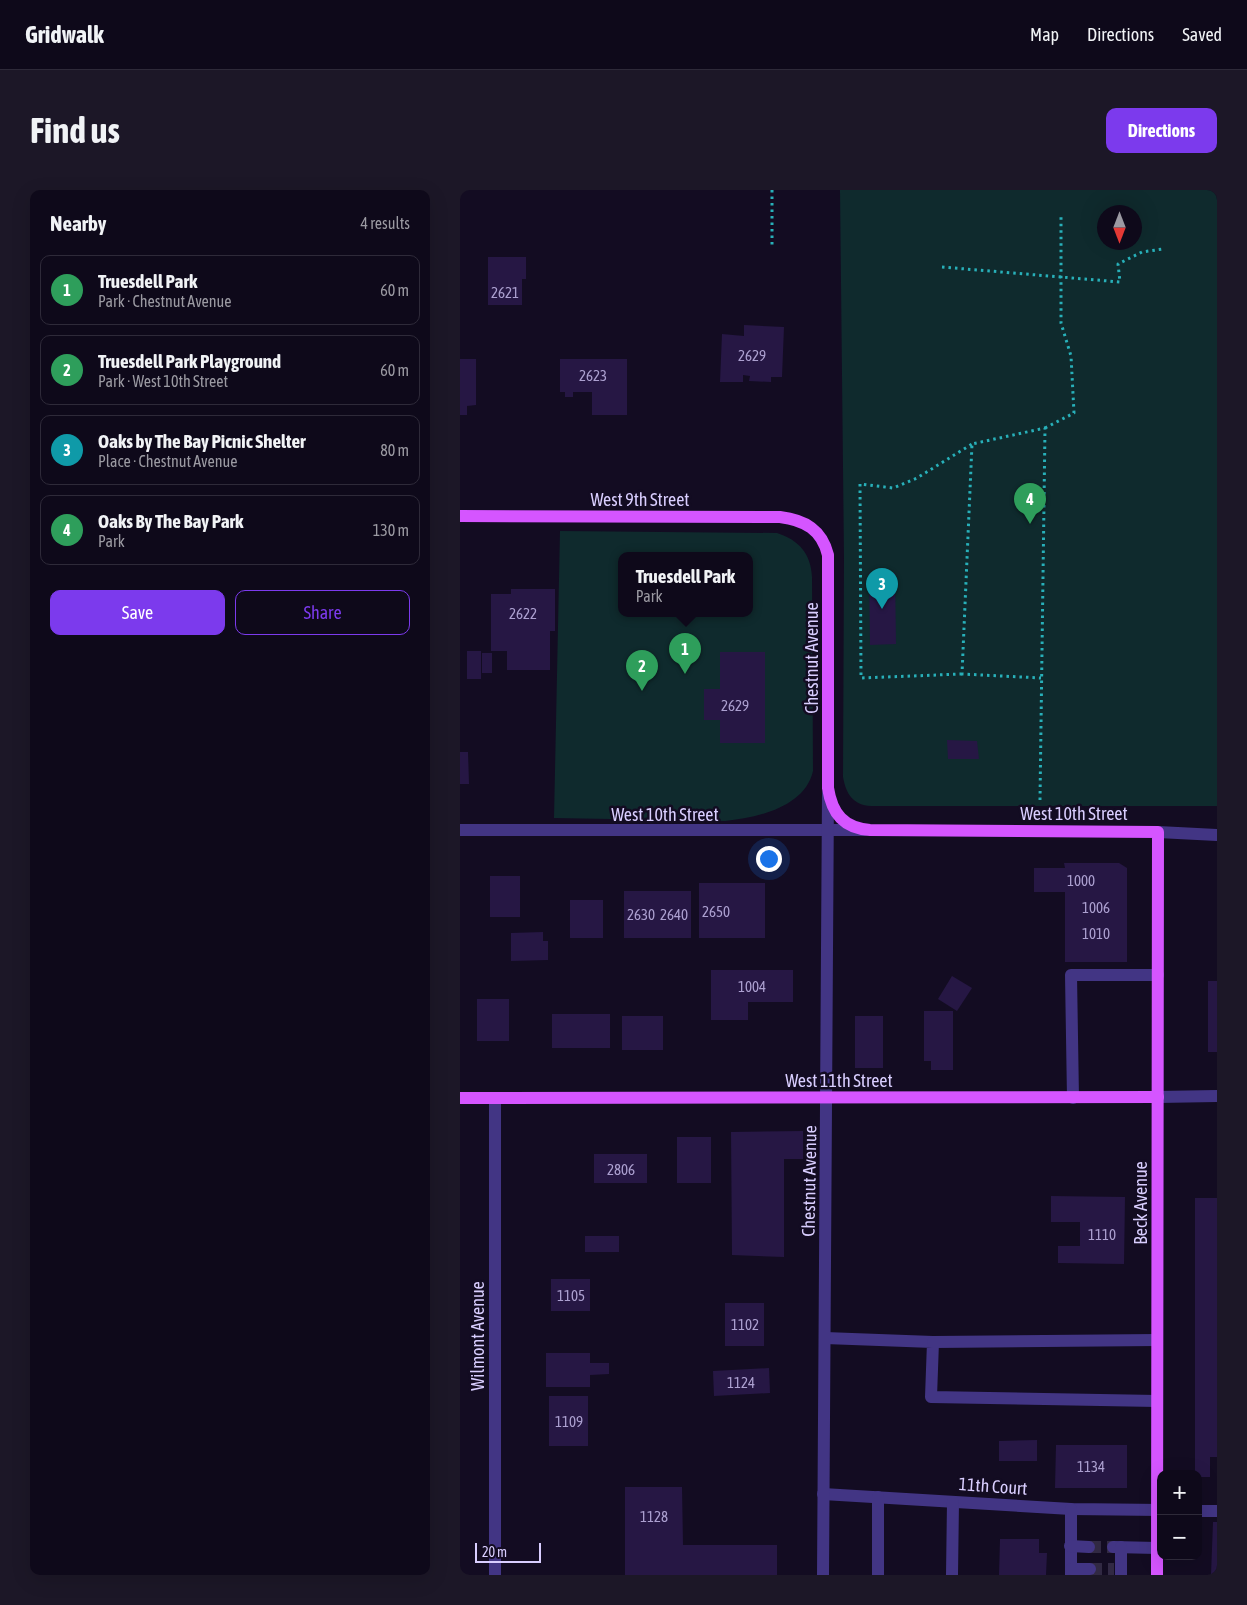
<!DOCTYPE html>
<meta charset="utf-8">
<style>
:root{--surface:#0e091a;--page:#1c1727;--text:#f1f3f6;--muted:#9b9aa2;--line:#2e2a39;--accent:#7c3aed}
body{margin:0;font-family:"Asap Condensed",sans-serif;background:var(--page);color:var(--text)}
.controls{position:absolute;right:15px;bottom:15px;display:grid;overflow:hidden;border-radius:10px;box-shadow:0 5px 20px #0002}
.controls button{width:45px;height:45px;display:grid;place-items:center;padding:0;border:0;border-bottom:1px solid var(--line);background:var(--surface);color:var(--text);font:25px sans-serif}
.compass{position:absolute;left:637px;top:15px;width:45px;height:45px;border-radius:50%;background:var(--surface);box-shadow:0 5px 20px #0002;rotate:180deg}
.scale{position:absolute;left:15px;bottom:12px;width:66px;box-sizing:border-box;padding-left:5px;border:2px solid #d9ceff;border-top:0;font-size:14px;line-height:18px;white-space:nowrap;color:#d9ceff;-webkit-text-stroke:4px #130c22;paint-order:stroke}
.you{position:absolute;left:308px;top:668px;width:18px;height:18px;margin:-12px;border:4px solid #fff;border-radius:50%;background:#1a73e8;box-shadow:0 0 0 8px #1a73e833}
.badge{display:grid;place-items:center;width:32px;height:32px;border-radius:50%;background:var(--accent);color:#fff;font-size:16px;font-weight:700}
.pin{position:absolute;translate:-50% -41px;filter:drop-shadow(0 1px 2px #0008)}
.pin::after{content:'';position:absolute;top:26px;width:18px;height:15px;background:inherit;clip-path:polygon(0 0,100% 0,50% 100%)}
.popup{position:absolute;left:158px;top:362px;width:135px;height:65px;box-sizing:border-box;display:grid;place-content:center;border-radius:10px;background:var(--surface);filter:drop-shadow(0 1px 4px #0005);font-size:16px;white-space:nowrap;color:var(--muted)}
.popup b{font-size:19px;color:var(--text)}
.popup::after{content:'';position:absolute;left:50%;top:100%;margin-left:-10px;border:10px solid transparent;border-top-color:var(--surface)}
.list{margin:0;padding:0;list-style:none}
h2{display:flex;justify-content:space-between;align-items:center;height:65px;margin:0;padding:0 20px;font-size:21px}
h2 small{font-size:16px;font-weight:400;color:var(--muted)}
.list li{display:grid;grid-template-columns:32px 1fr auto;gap:15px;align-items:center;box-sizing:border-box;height:70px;margin:0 10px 10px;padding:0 10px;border:1px solid var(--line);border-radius:10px}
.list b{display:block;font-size:19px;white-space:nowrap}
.list p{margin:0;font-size:16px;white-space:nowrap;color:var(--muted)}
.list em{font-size:16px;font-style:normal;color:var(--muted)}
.actions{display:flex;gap:10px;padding:15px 20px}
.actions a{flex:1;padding:11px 0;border:1px solid var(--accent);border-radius:10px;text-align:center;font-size:18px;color:var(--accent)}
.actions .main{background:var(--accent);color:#fff}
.map{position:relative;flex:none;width:757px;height:1385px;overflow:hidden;border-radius:10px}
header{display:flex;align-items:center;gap:30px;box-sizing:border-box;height:70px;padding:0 25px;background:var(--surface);border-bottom:1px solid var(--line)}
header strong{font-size:24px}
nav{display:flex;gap:28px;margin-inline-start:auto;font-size:18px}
.intro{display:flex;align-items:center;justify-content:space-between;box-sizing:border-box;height:120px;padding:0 30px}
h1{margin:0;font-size:35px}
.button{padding:12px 22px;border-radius:10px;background:var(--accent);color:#fff;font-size:18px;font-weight:700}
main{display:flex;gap:30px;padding:0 30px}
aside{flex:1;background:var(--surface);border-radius:10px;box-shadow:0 5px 20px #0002}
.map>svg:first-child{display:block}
.green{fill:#0f2a2d;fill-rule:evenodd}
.building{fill:#261744}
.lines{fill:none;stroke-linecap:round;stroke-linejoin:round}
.minor-tunnel{stroke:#312943;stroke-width:12;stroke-dasharray:12 6;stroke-linecap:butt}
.path{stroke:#28b0b9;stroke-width:3;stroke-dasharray:2.5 4;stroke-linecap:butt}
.minor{stroke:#423584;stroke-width:12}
.major{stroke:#d555ff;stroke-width:12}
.labels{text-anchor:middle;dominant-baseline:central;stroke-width:5;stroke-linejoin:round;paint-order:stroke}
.number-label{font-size:15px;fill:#aca0d0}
.street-label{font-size:18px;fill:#d9ceff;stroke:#130c22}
</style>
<header>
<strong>Gridwalk</strong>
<nav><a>Map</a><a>Directions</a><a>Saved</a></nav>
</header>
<div class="intro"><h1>Find us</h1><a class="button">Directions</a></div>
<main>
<aside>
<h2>Nearby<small>4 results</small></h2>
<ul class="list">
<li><span class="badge" style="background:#2e9e5b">1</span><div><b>Truesdell Park</b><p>Park · Chestnut Avenue</p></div><em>60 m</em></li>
<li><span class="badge" style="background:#2e9e5b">2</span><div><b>Truesdell Park Playground</b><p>Park · West 10th Street</p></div><em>60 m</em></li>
<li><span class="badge" style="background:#0f9aa8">3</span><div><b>Oaks by The Bay Picnic Shelter</b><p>Place · Chestnut Avenue</p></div><em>80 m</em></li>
<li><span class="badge" style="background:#2e9e5b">4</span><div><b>Oaks By The Bay Park</b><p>Park</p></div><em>130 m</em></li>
</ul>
<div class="actions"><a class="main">Save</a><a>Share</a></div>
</aside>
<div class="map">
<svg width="757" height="1385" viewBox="0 0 757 1385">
<rect width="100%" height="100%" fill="#130c22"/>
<g class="green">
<path d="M380,0h377v616h-346c-18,-1 -25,-12 -28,-29l1,-218zM644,22h30v30h-30z"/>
<path d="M100,341l217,2c22,7 34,21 35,44l1,194c-8,36 -56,47 -88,50l-171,-3zM161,365h128v58h-128z"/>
</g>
<g class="building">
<polygon points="28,67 66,67 66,89 62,89 62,115 28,115"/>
<polygon points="284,135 324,137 322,187 311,187 311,192 289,191 290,186 283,185 283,192 260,192 262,144 284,146"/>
<polygon points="0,169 16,169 16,215 7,216 7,225 0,225"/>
<polygon points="100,169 167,169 167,225 132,225 132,202 113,202 113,207 105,207 105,202 100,202"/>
<polygon points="409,383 435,383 436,454 410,455"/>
<polygon points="51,399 95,399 95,441 90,441 90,480 47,480 47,461 31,461 31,404 51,404"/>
<rect x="7" y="461" width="14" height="28"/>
<polygon points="260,462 305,462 305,553 260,553 260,530 244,530 244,499 260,499"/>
<rect x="22" y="463" width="10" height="20"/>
<polygon points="487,550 517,551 519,569 488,569"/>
<polygon points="0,562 8,562 9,594 0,594"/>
<polygon points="604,673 659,673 667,678 667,772 605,772 605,702 574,702 574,678 605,678"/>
<rect x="30" y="686" width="30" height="41"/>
<rect x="239" y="693" width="66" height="55"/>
<rect x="164" y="701" width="67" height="47"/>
<rect x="110" y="710" width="33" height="38"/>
<polygon points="83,742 83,751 88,751 88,770 51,771 51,743"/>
<polygon points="251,780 333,780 333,812 288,812 288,830 251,830"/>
<polygon points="492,786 512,798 497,821 478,809"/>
<rect x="748" y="791" width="9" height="71"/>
<rect x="17" y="809" width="32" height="42"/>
<polygon points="464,821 493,821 493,880 471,880 471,871 464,871"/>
<rect x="92" y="824" width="58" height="34"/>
<rect x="162" y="826" width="41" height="34"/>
<rect x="395" y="826" width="28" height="52"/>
<polygon points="343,941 343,969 324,969 324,1067 272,1065 271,942"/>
<rect x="217" y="947" width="34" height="46"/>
<rect x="134" y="964" width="53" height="29"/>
<polygon points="591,1006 665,1007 664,1074 598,1073 598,1056 620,1056 620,1032 591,1032"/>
<polygon points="735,1008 757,1008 757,1267 750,1267 750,1287 738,1287 738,1284 735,1284"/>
<rect x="125" y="1046" width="34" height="16"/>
<rect x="91" y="1089" width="39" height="32"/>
<rect x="265" y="1113" width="39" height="43"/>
<polygon points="86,1163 130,1163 130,1173 149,1173 149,1184 130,1185 130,1197 86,1197"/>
<polygon points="309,1178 310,1203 254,1206 253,1181"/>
<rect x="89" y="1206" width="39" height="50"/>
<polygon points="577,1250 577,1271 539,1271 539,1251"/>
<polygon points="596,1255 667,1255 667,1298 595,1298"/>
<polygon points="165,1297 222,1297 223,1355 317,1355 317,1385 165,1385"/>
<polygon points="753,1332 757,1332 757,1385 751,1385"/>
<polygon points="540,1349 579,1349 579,1363 587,1363 586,1385 539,1385"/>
</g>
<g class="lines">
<g class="minor-tunnel">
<polyline points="629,1357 653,1357"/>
<polyline points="630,1379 654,1379"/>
</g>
<g class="path">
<polyline points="312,0 312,58"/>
<polyline points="482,77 660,92 658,74 682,62 703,59"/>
<polyline points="585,238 614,223 611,166 601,133 601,24"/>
<polyline points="502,484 401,488 400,294 433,298 457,288 512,254"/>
<polyline points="580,610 585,238 512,254 502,484 581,488"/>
</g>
<g class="minor">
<polyline points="0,640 405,640"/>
<polyline points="698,642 757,645"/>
<polyline points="698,907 757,906"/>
<polyline points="613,908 611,785 698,785"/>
<polyline points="365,1148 473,1152 471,1207 697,1211"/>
<polyline points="473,1152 697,1150"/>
<polyline points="363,1304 611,1319 701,1320"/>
<polyline points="611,1319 611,1385"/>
<polyline points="738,1321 757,1321"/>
<polyline points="610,1356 629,1357"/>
<polyline points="653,1357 697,1358"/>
<polyline points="661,1357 661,1385"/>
<polyline points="611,1379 630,1379"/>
<polyline points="35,1385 35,908"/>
<polyline points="363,1385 368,603"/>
<polyline points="418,1385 418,1307"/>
<polyline points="492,1385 493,1312"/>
</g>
<g class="major">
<path d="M0,326l320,1c25,3 42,13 48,38v233c4,26 16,40 42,42l288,2 -1,743"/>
<polyline points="0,908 698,907"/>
</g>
</g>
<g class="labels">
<g class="number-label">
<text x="45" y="102">2621</text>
<text x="292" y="165">2629</text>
<text x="133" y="185">2623</text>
<text x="63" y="423">2622</text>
<text x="275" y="515">2629</text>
<text x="621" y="690">1000</text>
<text x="636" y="717">1006</text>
<text x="256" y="721">2650</text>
<text x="181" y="724">2630</text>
<text x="214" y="724">2640</text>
<text x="636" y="743">1010</text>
<text x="292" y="796">1004</text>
<text x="161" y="979">2806</text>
<text x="642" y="1044">1110</text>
<text x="111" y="1105">1105</text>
<text x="285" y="1134">1102</text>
<text x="281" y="1192">1124</text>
<text x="109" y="1231">1109</text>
<text x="631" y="1276">1134</text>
<text x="194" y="1326">1128</text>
</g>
<g class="street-label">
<text x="180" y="309">West 9th Street</text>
<text transform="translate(351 468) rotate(-90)">Chestnut Avenue</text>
<text x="614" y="623">West 10th Street</text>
<text x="205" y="624">West 10th Street</text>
<text x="379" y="890">West 11th Street</text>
<text transform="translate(349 991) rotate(-89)">Chestnut Avenue</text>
<text transform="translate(680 1013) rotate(-90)">Beck Avenue</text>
<text transform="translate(17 1146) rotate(-90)">Wilmont Avenue</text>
<text transform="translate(533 1296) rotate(4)">11th Court</text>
</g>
</g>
</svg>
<div class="controls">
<button>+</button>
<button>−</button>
</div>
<svg class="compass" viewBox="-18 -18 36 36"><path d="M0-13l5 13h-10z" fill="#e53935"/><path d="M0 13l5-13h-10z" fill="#9b9aa2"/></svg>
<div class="scale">20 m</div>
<div class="you"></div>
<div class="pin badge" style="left:225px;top:484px;background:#2e9e5b">1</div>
<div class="popup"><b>Truesdell Park</b>Park</div>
<div class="pin badge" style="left:182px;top:501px;background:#2e9e5b">2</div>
<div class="pin badge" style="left:422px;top:419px;background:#0f9aa8">3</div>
<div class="pin badge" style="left:570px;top:334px;background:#2e9e5b">4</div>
</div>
</main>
